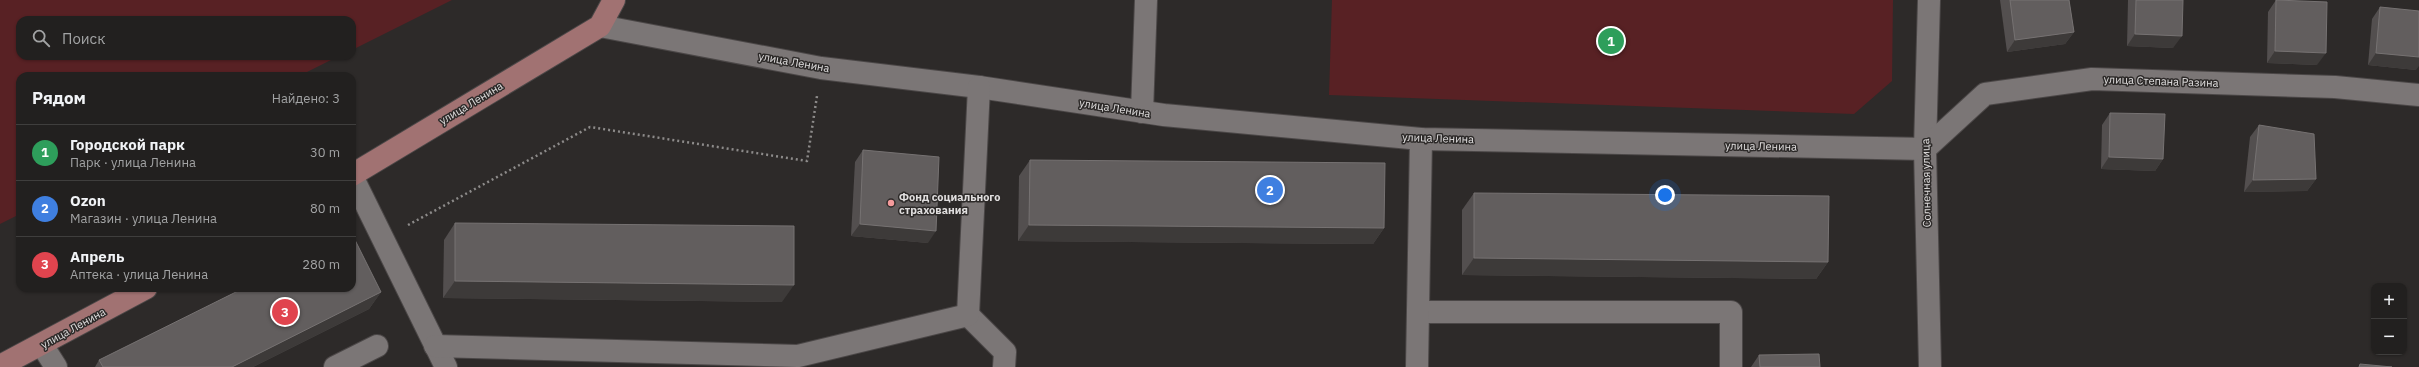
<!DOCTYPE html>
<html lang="ru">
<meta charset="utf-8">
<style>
:root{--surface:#22201f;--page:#2a2828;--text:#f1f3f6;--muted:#a2a3a4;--line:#3f3e3d;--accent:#bca0f2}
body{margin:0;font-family:"IBM Plex Sans",sans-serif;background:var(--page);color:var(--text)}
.controls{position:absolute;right:12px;bottom:12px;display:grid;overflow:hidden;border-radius:8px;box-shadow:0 1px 3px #0004}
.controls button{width:36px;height:36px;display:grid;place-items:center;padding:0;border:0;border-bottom:1px solid var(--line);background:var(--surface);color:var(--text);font:20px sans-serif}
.you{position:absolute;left:1665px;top:195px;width:14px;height:14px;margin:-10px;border:3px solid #fff;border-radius:50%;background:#1a73e8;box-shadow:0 0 0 6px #1a73e833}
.badge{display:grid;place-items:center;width:26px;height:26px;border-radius:50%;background:var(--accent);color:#fff;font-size:13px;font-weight:700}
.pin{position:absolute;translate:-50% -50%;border:2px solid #fff;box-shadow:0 1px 4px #0006}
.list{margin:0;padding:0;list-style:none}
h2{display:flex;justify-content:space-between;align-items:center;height:52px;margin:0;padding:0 16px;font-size:17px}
h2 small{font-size:13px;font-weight:400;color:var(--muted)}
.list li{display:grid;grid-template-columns:26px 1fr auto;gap:12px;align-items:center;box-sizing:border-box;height:56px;padding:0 16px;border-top:1px solid var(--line)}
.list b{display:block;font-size:15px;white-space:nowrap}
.list p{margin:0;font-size:13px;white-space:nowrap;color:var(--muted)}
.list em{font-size:13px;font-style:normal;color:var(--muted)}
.icon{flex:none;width:22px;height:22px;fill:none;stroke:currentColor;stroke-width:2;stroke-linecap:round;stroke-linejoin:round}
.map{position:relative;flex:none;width:2419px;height:367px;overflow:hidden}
.search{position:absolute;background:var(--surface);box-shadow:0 1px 3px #0004;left:16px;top:16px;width:340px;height:44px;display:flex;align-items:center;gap:10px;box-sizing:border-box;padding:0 14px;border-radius:12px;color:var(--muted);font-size:15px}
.panel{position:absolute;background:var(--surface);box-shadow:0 1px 3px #0004;left:16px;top:72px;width:340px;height:220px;border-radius:12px}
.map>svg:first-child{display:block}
.green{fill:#582124}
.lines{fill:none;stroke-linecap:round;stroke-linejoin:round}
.minor-casing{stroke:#4b4747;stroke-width:24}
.major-casing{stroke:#4b4747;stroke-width:24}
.path{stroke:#8d8b8a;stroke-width:2.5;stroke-dasharray:2 3;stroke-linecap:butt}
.minor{stroke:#7b7676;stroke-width:22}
.major{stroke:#a17272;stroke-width:22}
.wall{fill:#534f4f}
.shaded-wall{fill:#3d3a39}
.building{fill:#625e5e;stroke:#767272}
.poi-dot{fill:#f59b9c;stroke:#2d2a29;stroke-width:1.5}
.labels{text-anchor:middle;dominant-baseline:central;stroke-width:3;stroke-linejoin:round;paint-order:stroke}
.street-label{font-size:11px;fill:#e1dfdf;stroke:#2d2a29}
.poi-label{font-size:11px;font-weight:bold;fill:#e1dfdf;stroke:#2d2a29;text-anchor:start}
</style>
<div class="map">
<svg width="2419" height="367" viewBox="0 0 2419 367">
<rect width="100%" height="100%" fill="#2d2a29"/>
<g class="green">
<polygon points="0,0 452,0 352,50 352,20 20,20 20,56 339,56 299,76 20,76 20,214 0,224"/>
<polygon points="1332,0 1893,0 1892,81 1854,114 1329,95"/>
</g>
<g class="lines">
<defs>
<g id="minor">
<polyline points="1929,0 1925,149 1930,367"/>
<polyline points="600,26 821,68 979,87 1164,115 1421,139 1925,149 1985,94 2092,79 2335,87 2419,95"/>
<polyline points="1142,112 1146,0"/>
<polyline points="352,176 446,367"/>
<polyline points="1418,312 1731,312 1731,367"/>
<polyline points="968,315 1005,352 1004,367"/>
<polyline points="42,345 56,367"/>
<polyline points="435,346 798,356 968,315 979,87"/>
<polyline points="335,367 377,346"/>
<polyline points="1417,367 1421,139"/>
</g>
<g id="major">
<polyline points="352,175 600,26 614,0"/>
<polyline points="0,366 146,288"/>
</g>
</defs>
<use href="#minor" class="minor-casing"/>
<use href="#major" class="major-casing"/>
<polyline class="path" points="408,225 590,127 807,161 817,96"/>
<use href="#minor" class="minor"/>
<use href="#major" class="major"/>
</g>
<g class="wall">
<polygon points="2000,0 2069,0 2074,32 2065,44 2007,52"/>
<polygon points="2128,0 2183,0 2173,48 2127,46"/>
<polygon points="2276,0 2317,65 2267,63 2268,12"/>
<polygon points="2380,7 2416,70 2368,65 2372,19"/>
<polygon points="2110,113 2163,159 2155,171 2101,169 2102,125"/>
<polygon points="2259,125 2316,179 2307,191 2244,192 2250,137"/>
<polygon points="863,150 928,243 851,236 855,162"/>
<polygon points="1030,160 1384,228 1373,244 1018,241 1019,176"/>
<polygon points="1474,193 1828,262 1816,279 1462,275 1462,210"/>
<polygon points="455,223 782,302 443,298 444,240"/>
<polygon points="381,292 369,309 253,367 95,367 99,360"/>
<polygon points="1759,355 1820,367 1751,367"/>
</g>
<g class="shaded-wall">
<polygon points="2074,32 2065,44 2007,52 2015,40"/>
<polygon points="2135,34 2182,36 2173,48 2127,46"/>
<polygon points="2275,51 2326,53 2317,65 2267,63"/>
<polygon points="2376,53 2419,57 2419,66 2416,70 2368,65"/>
<polygon points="2109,157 2163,159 2155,171 2101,169"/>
<polygon points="2316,179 2307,191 2244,192 2253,180"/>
<polygon points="860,224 936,231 928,243 851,236"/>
<polygon points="1029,225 1384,228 1373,244 1018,241"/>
<polygon points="1474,258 1828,262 1816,279 1462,275"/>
<polygon points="455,281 794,285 782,302 443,298"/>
<polygon points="381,292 369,309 253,367 232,367"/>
</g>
<g class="building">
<polygon points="2010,0 2069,0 2074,32 2015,40"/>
<polygon points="2136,0 2183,0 2182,36 2135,34"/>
<polygon points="2276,0 2327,2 2326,53 2275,51"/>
<polygon points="2380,7 2419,11 2419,57 2376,53"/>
<polygon points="2110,113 2165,114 2163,159 2109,157"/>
<polygon points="2259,125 2314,134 2316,179 2253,180"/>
<polygon points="863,150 939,157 936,231 860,224"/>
<polygon points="1030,160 1385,163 1384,228 1029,225"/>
<polygon points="1474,193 1829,196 1828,262 1474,258"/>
<polygon points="455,223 794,226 794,285 455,281"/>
<polygon points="352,234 381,292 232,367 103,367 99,360 244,288 352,288"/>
<polygon points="1819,354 1820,367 1760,367 1759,355"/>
<polygon points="2360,364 2392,367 2359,367"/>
</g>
<circle class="poi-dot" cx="891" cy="203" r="4"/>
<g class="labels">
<g class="street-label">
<text transform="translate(794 62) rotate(10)">улица Ленина</text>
<text transform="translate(2161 81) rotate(2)">улица Степана Разина</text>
<text transform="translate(471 103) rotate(-31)">улица Ленина</text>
<text transform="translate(1115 108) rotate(9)">улица Ленина</text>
<text transform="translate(1438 138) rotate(2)">улица Ленина</text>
<text transform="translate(1761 146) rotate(1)">улица Ленина</text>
<text transform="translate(1926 183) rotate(-91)">Солнечная улица</text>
<text transform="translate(73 328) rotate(-29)">улица Ленина</text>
</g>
<g class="poi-label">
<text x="899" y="197">Фонд социального<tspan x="899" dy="13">страхования</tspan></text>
</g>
</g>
</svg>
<div class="controls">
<button>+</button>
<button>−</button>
</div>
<div class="you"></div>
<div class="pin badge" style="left:1611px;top:41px;background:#2e9e5b">1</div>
<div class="pin badge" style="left:1270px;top:190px;background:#3f7fe0">2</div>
<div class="pin badge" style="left:285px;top:312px;background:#e0444e">3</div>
<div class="search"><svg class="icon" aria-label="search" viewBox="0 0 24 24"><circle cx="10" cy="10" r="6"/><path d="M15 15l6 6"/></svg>Поиск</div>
<section class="panel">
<h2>Рядом<small>Найдено: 3</small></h2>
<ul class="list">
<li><span class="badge" style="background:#2e9e5b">1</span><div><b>Городской парк</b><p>Парк · улица Ленина</p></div><em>30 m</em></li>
<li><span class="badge" style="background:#3f7fe0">2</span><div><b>Ozon</b><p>Магазин · улица Ленина</p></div><em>80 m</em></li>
<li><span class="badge" style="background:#e0444e">3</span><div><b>Апрель</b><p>Аптека · улица Ленина</p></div><em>280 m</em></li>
</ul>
</section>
</div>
